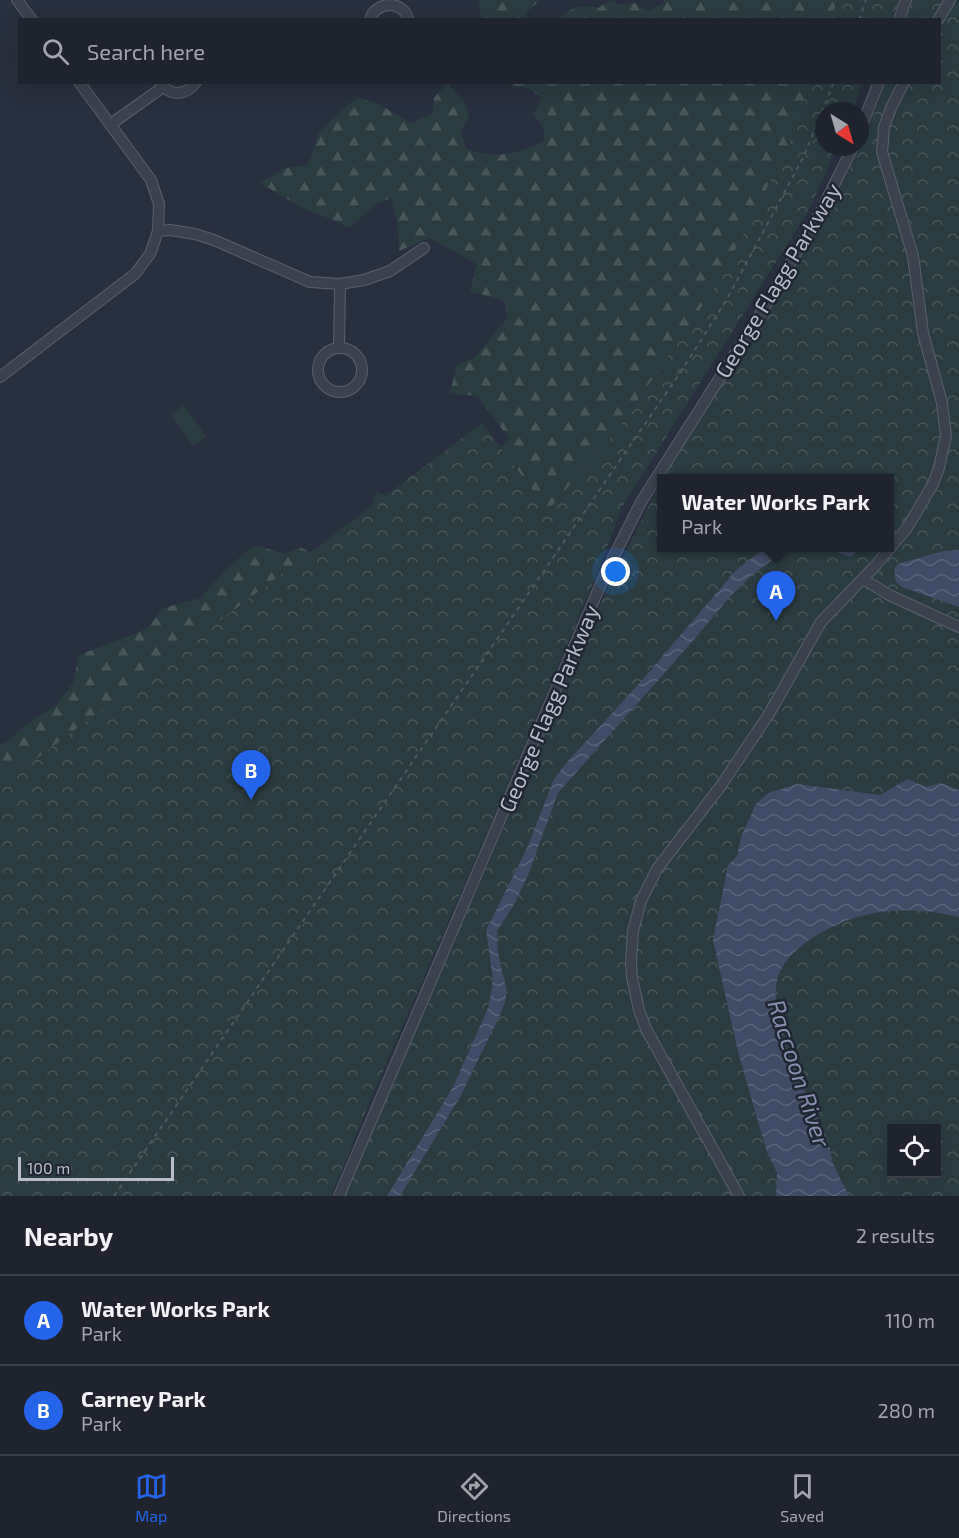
<!DOCTYPE html>
<style>
:root{--surface:#1e232e;--page:#2b2f3a;--text:#f1f3f6;--muted:#a1a4aa;--line:#3c404a;--accent:#2563eb}
body{margin:0;font-family:"Exo 2",sans-serif;background:var(--page);color:var(--text)}
.controls{position:absolute;right:18px;bottom:18px;display:grid;overflow:hidden;border-radius:0px;box-shadow:0 6px 24px #0002}
.controls button{width:54px;height:54px;display:grid;place-items:center;padding:0;border:0;border-bottom:2px solid var(--line);background:var(--surface);color:var(--text);font:30px sans-serif}
.compass{position:absolute;left:815px;top:102px;width:54px;height:54px;border-radius:50%;background:var(--surface);box-shadow:0 6px 24px #0002;rotate:143deg}
.scale{position:absolute;left:18px;bottom:15px;width:156px;box-sizing:border-box;padding-left:6px;border:3px solid #b8bcc9;border-top:0;font-size:16px;line-height:21px;white-space:nowrap;color:#b8bcc9;-webkit-text-stroke:4px #212633;paint-order:stroke}
.you{position:absolute;left:616px;top:572px;width:21px;height:21px;margin:-15px;border:4px solid #fff;border-radius:50%;background:#1a73e8;box-shadow:0 0 0 9px #1a73e833}
.badge{display:grid;place-items:center;width:39px;height:39px;border-radius:50%;background:var(--accent);color:#fff;font-size:20px;font-weight:700}
.pin{position:absolute;translate:-50% -50px;filter:drop-shadow(0 2px 3px #0008)}
.pin::after{content:'';position:absolute;top:32px;width:21px;height:18px;background:inherit;clip-path:polygon(0 0,100% 0,50% 100%)}
.popup{position:absolute;left:657px;top:474px;width:237px;height:78px;box-sizing:border-box;display:grid;place-content:center;border-radius:0px;background:var(--surface);filter:drop-shadow(0 2px 4px #0005);font-size:20px;white-space:nowrap;color:var(--muted)}
.popup b{font-size:22px;color:var(--text)}
.popup::after{content:'';position:absolute;left:50%;top:100%;margin-left:-12px;border:12px solid transparent;border-top-color:var(--surface)}
.list{margin:0;padding:0;list-style:none}
h2{display:flex;justify-content:space-between;align-items:center;height:78px;margin:0;padding:0 24px;font-size:26px}
h2 small{font-size:20px;font-weight:400;color:var(--muted)}
.list li{display:grid;grid-template-columns:39px 1fr auto;gap:18px;align-items:center;box-sizing:border-box;height:90px;padding:0 24px;border-top:2px solid var(--line)}
.list b{display:block;font-size:22px;white-space:nowrap}
.list p{margin:0;font-size:20px;white-space:nowrap;color:var(--muted)}
.list em{font-size:20px;font-style:normal;color:var(--muted)}
.icon{flex:none;width:33px;height:33px;fill:none;stroke:currentColor;stroke-width:2;stroke-linecap:round;stroke-linejoin:round}
.map{position:relative;flex:none;width:959px;height:1196px;overflow:hidden}
.search{position:absolute;background:var(--surface);box-shadow:0 6px 24px #0002;left:18px;right:18px;top:18px;height:66px;display:flex;align-items:center;gap:15px;box-sizing:border-box;padding:0 21px;border-radius:0px;color:var(--muted);font-size:22px}
.sheet{height:258px;background:var(--surface)}
nav{display:flex;justify-content:space-around;align-items:center;box-sizing:border-box;height:84px;border-top:2px solid var(--line);background:var(--surface);font-size:16px;color:var(--muted)}
nav a{display:grid;justify-items:center;gap:3px}
nav .on{color:var(--accent)}
.map>svg:first-child{display:block}
.forest{fill:url(#forest-firs)}
.park{fill:url(#park-crowns);fill-rule:evenodd}
.garden{fill:#2b3c40}
.water{fill:url(#water-waves)}
.lines{fill:none;stroke-linecap:round;stroke-linejoin:round}
.minor-casing{stroke:#5a5f6c;stroke-width:12}
.path{stroke:#4a595e;stroke-width:2;stroke-dasharray:4.5 4.5;stroke-linecap:butt}
.minor{stroke:#3c414e;stroke-width:10}
.labels{text-anchor:middle;dominant-baseline:central;stroke-width:5;stroke-linejoin:round;paint-order:stroke}
.street-label{font-size:22px;fill:#b8bcc9;stroke:#212633}
.water-label{font-size:24px;font-style:italic;fill:#838fad;stroke:#212633}
</style>
<div class="map">
<svg width="959" height="1196" viewBox="0 0 959 1196">
<defs>
<pattern id="forest-firs" width="22" height="20" patternUnits="userSpaceOnUse" patternTransform="scale(1.5)"><rect width="22" height="20" fill="#2b3c40"/><path d="M5 1l3.5 6h-7zM16 11l3.5 6h-7z" fill="#48565a"/></pattern>
<pattern id="park-crowns" width="20" height="18" patternUnits="userSpaceOnUse" patternTransform="scale(1.5)"><rect width="20" height="18" fill="#2b3c40"/><path d="M2 6a3 3 0 1 1 6 0M12 15a3 3 0 1 1 6 0" fill="none" stroke="#48565a"/></pattern>
<pattern id="water-waves" width="16" height="10" patternUnits="userSpaceOnUse" patternTransform="scale(1.5)"><rect width="16" height="10" fill="#404b65"/><path d="M0 5q4-4 8 0t8 0" fill="none" stroke="#5a637a"/></pattern>
</defs>
<rect width="100%" height="100%" fill="#282f3e"/>
<g class="forest">
<polygon points="479,0 541,0 525,13 527,19 481,20"/>
<path d="M611,0l9,5 15,-2 13,8 15,-8v-3h236l-7,19 -334,1c9,-12 26,-17 40,-12z"/>
<path d="M447,83l17,18 5,14 -8,19 6,15c29,11 49,5 77,-8v-13l-11,-14 9,-16 -14,-10 -17,-2 1,-3h312l-208,413 -324,700h-292v-452l5,-1 26,-22 25,-16 17,-22 6,-28 68,-26 16,-21 38,-10 24,-28 30,-25 30,9 15,-7 32,16 37,-42 7,-30 35,18 68,-36 30,-35 -32,-42 -27,-3 7,-28 18,-8 33,-40 -4,-16 -34,-10 7,-27 -48,-26 -30,13 -1,-26 -7,-27 -16,7 -25,22 -49,-20 -41,-24 25,-15 23,-3 11,-33 38,-35 22,7 31,19 23,-10 1,-15z"/>
</g>
<g class="park">
<polygon points="837,0 890,0 883,19 831,19"/>
<path d="M911,0h48v1196h-614l233,-541 30,-68 54,-107v68h228v-70h-227c31,-50 62,-100 94,-150 50,-78 99,-157 128,-245l55,-1v-62l-35,-1zM892,1128h44v46h-44z"/>
<polygon points="810,83 862,83 853,111 824,111 824,147 837,147 810,208 622,507 597,574 495,814 373,1094 331,1196 0,1196 0,786 482,423 548,510 618,429 718,283 789,145"/>
</g>
<polygon class="garden" points="184,405 206,436 193,446 171,415"/>
<g class="water">
<polygon points="765,548 797,548 776,557 753,574 729,598 684,651 558,793 528,875 515,903 497,931 498,953 506,987 506,999 501,1013 460,1097 400,1196 387,1196 453,1087 489,1006 493,979 486,930 527,848 554,779 567,762 638,685 736,570"/>
<polygon points="832,548 859,548 851,557 837,552"/>
<polygon points="959,550 959,607 902,587 896,582 894,569 898,564 943,551"/>
<path d="M908,779l18,8 15,-4 18,7v127c-47,-11 -90,-10 -133,13 -21,11 -47,30 -50,56 -5,46 32,108 50,150 4,9 4,18 7,27 4,11 11,22 16,33h-73l1,-23 -11,-24 -28,-97 -25,-112 15,-75 9,-9 4,-19 15,-33 12,-11 29,-9 83,11z"/>
</g>
<g class="lines">
<defs>
<g id="minor">
<polyline points="17,0 32,20"/>
<path d="M370,20c5,-20 35,-20 38,0"/>
<polyline points="899,20 906,0"/>
<polyline points="938,20 950,0"/>
<polyline points="79,82 151,180 159,204 158,231"/>
<path d="M160,82c10,15 26,14 36,0"/>
<polyline points="111,124 163,87"/>
<polyline points="860,130 879,82"/>
<polyline points="339,348 340,284"/>
<circle cx="340" cy="370" r="22"/>
<polyline points="0,377 135,274 150,254 158,231 170,230 195,234 214,240 310,282 340,284 364,280 390,271 424,248"/>
<polyline points="863,579 889,595 959,627"/>
<polyline points="339,1196 606,572 641,502 761,313 822,209 853,147"/>
<polyline points="739,1196 646,1029 639,1010 632,978 631,962 633,931 641,901 657,869 720,787 769,714 821,622 875,566 907,528 933,484 939,468 946,436 942,403 923,333 913,256 882,152 884,127 891,108 904,82"/>
</g>
</defs>
<use href="#minor" class="minor-casing"/>
<g class="path">
<polyline points="859,20 866,0"/>
<polyline points="114,1196 680,373 727,299 804,156 834,82"/>
</g>
<use href="#minor" class="minor"/>
</g>
<g class="labels">
<g class="street-label">
<text transform="translate(777 280) rotate(-59)">George Flagg Parkway</text>
<text transform="translate(548 708) rotate(-67)">George Flagg Parkway</text>
</g>
<g class="water-label">
<text transform="translate(800 1073) rotate(72)">Raccoon River</text>
</g>
</g>
</svg>
<div class="controls">
<button><svg class="icon" aria-label="locate" viewBox="0 0 24 24"><circle cx="12" cy="12" r="6"/><path d="M12 2v4M12 18v4M2 12h4M18 12h4"/></svg></button>
</div>
<svg class="compass" viewBox="-18 -18 36 36"><path d="M0-13l5 13h-10z" fill="#e53935"/><path d="M0 13l5-13h-10z" fill="#a1a4aa"/></svg>
<div class="scale">100 m</div>
<div class="you"></div>
<div class="pin badge" style="left:776px;top:621px">A</div>
<div class="popup"><b>Water Works Park</b>Park</div>
<div class="pin badge" style="left:251px;top:800px">B</div>
<div class="search"><svg class="icon" aria-label="search" viewBox="0 0 24 24"><circle cx="10" cy="10" r="6"/><path d="M15 15l6 6"/></svg>Search here</div>
</div>
<section class="sheet">
<h2>Nearby<small>2 results</small></h2>
<ul class="list">
<li><span class="badge">A</span><div><b>Water Works Park</b><p>Park</p></div><em>110 m</em></li>
<li><span class="badge">B</span><div><b>Carney Park</b><p>Park</p></div><em>280 m</em></li>
</ul>
</section>
<nav>
<a class="on"><svg class="icon" aria-label="map" viewBox="0 0 24 24"><path d="M3 6l6-2 6 2 6-2v14l-6 2-6-2-6 2zM9 4v14M15 6v14"/></svg>Map</a>
<a><svg class="icon" aria-label="directions" viewBox="0 0 24 24"><path d="M12 3l9 9-9 9-9-9zM9 14v-3h6M13 9l2 2-2 2"/></svg>Directions</a>
<a><svg class="icon" aria-label="saved" viewBox="0 0 24 24"><path d="M7 4h10v16l-5-4-5 4z"/></svg>Saved</a>
</nav>
